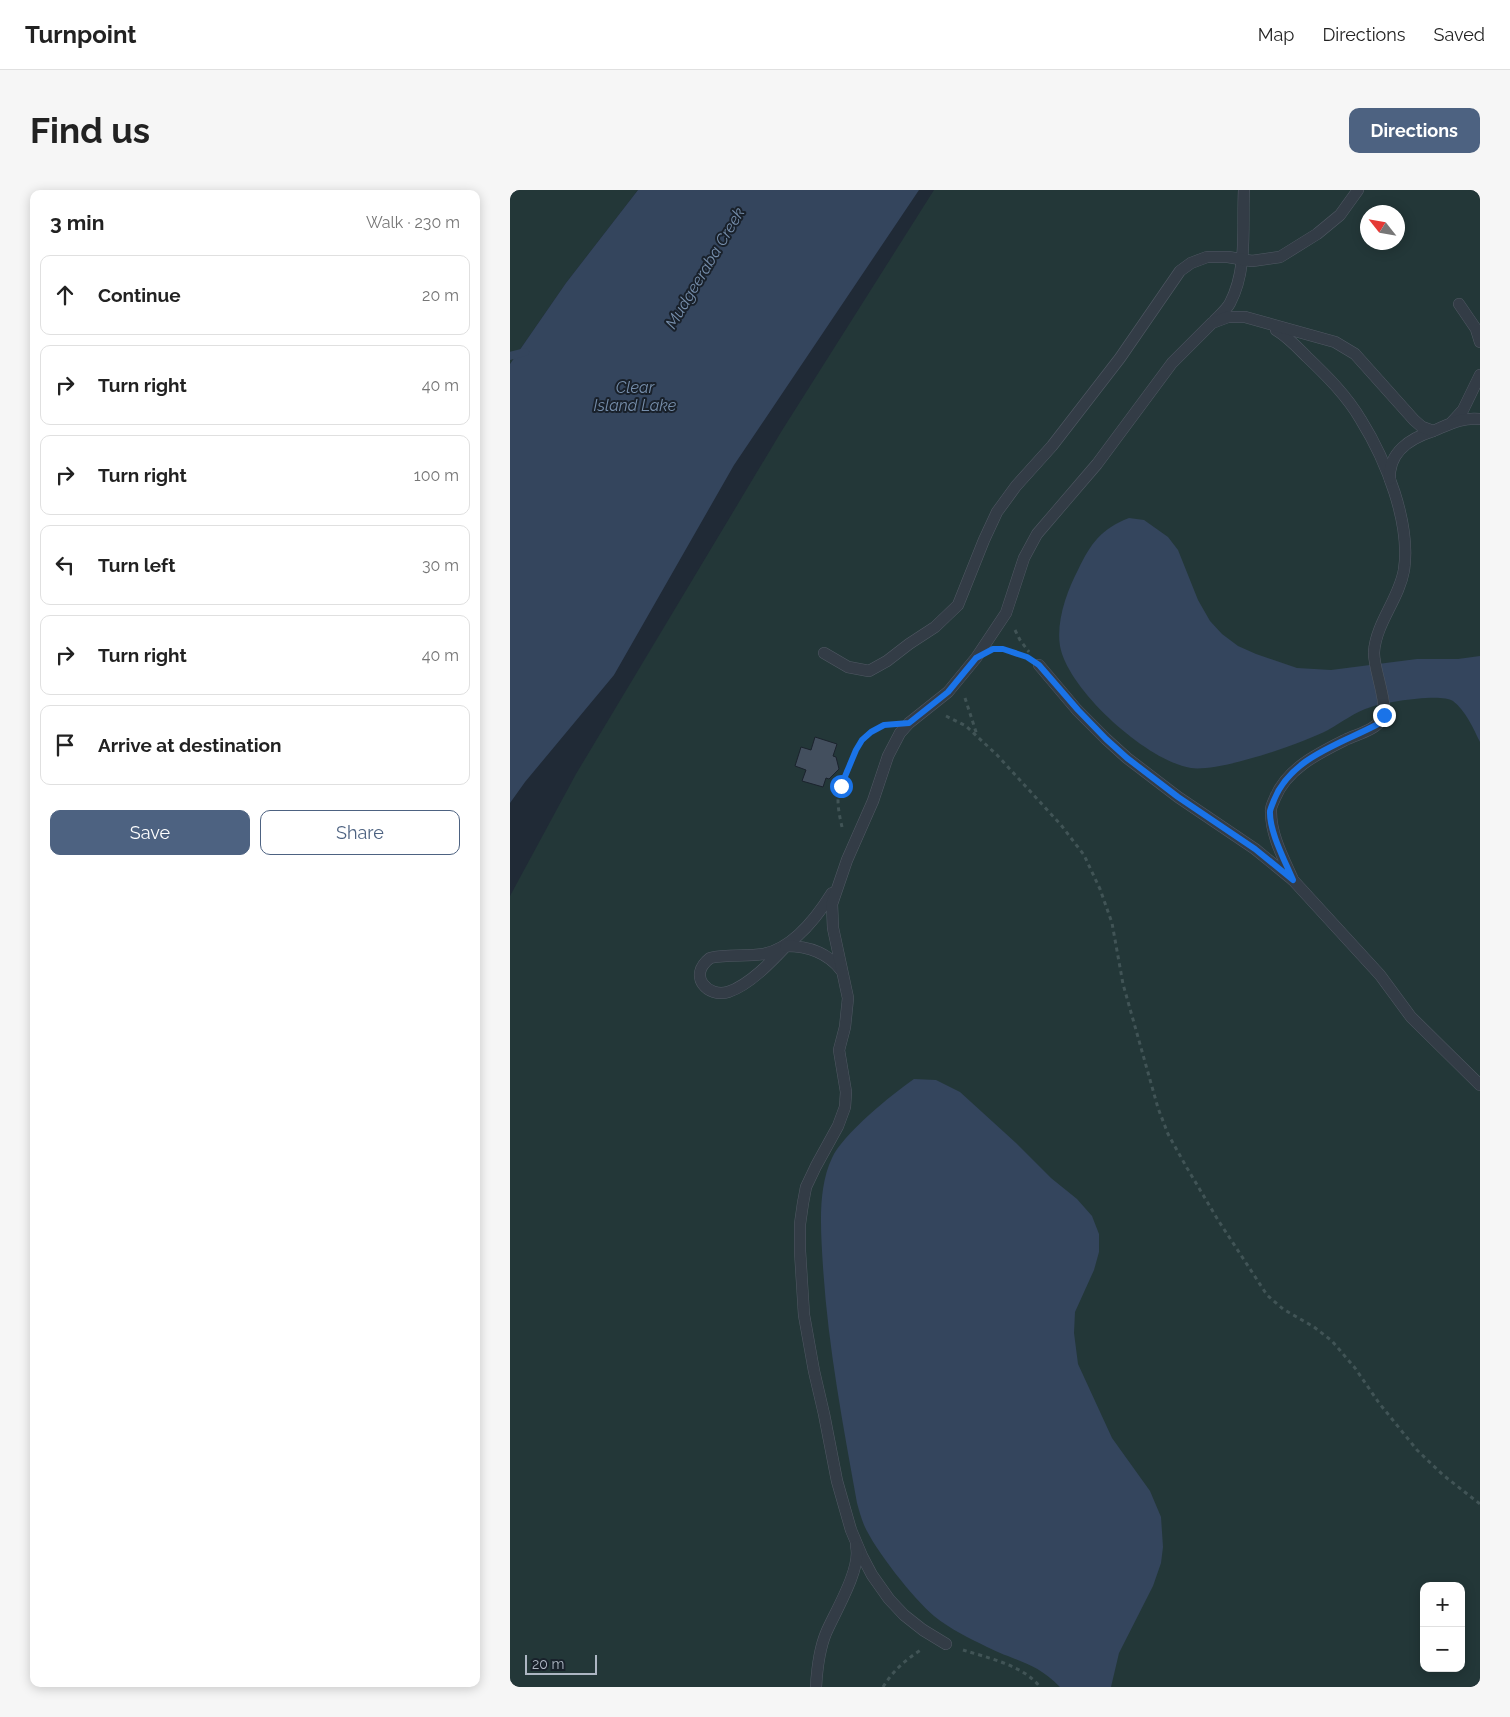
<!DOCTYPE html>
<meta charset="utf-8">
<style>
:root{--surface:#fff;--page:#f6f6f6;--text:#222;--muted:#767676;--line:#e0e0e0;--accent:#4d6281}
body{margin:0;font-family:Raleway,sans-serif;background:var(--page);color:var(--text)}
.controls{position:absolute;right:15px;bottom:15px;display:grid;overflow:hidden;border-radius:10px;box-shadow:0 2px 12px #0003}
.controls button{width:45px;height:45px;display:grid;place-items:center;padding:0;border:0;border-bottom:1px solid var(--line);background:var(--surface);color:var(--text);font:25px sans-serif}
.compass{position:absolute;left:850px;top:15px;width:45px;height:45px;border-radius:50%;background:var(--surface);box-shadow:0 2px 12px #0003;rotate:301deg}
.scale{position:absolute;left:15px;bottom:12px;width:72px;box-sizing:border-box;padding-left:5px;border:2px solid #adb6c3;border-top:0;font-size:14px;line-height:18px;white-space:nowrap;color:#adb6c3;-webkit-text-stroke:4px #19212b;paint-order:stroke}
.stop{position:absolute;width:15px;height:15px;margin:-11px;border:4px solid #1a73e8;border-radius:50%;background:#fff}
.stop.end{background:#1a73e8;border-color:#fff;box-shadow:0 1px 5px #0008}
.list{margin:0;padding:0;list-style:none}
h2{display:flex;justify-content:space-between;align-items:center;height:65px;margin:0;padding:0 20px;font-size:21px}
h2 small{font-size:16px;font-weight:400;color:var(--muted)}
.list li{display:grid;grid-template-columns:32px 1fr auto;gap:15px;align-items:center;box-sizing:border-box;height:80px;margin:0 10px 10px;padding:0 10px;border:1px solid var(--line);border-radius:10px}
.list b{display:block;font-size:19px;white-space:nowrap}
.list em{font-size:16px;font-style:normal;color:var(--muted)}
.actions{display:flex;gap:10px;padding:15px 20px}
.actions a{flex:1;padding:11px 0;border:1px solid var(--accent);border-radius:10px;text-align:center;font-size:18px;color:var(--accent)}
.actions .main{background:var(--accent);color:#fff}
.icon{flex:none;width:28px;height:28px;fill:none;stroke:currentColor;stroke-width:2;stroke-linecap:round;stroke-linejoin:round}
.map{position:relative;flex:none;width:970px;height:1497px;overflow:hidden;border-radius:10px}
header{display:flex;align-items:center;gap:30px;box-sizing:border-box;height:70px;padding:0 25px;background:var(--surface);border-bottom:1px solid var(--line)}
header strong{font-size:24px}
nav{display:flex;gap:28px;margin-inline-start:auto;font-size:18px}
.intro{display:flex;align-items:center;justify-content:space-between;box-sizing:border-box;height:120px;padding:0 30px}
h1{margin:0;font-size:35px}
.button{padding:12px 22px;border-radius:10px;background:var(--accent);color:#fff;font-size:18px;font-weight:700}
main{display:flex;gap:30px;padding:0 30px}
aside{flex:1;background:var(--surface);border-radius:10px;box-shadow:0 2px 12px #0003}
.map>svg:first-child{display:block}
.green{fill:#233738;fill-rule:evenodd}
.water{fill:#34455d}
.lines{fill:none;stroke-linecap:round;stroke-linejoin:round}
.stream{stroke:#34455d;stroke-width:8}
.building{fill:#434f5e;stroke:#1b232d}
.lane-casing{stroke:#515964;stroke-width:12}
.path{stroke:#415456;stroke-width:3;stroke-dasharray:4 4;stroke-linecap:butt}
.lane{stroke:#333c46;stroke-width:11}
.route{stroke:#1a73e8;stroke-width:6}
.labels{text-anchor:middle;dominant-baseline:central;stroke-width:4;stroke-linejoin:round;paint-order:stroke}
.water-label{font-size:16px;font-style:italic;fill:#768eab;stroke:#19212b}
</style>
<header>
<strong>Turnpoint</strong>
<nav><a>Map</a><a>Directions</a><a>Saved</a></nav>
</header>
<div class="intro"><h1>Find us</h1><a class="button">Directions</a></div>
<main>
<aside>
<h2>3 min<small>Walk · 230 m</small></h2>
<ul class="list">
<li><svg class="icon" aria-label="ahead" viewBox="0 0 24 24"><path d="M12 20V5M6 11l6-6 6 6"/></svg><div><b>Continue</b></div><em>20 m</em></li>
<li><svg class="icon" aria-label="right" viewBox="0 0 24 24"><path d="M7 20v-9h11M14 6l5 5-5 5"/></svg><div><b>Turn right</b></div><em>40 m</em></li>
<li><svg class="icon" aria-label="right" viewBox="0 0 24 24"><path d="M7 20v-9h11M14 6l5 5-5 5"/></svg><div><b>Turn right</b></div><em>100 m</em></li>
<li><svg class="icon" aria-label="left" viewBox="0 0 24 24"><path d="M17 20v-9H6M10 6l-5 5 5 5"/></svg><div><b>Turn left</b></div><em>30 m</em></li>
<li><svg class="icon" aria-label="right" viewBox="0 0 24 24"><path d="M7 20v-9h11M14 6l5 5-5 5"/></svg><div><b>Turn right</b></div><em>40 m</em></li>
<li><svg class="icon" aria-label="arrive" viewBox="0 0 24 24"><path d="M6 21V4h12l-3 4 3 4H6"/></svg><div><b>Arrive at destination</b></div></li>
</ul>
<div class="actions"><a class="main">Save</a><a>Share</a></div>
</aside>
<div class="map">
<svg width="970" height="1497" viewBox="0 0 970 1497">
<rect width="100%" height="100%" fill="#202a36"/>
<g class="green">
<polygon points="0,0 128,0 56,93 0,174"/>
<path d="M424,0h546v1497h-970v-791l66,-122 205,-342zM858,22h30v30h-30zM914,1396h37v82h-37z"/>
</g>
<g class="water">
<polygon points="128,0 409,0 224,275 104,485 15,592 0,613 0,174 56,93"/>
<path d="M619,328l15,2 24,17 10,13 20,50 12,21 12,13 16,12 18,8 41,14 34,2 86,-11h41l22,-3v86c-7,-14 -14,-31 -27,-41 -12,-8 -67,1 -82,6 -16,5 -29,15 -43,23 -27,14 -108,42 -137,38 -44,-7 -123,-78 -131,-122 -4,-25 7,-55 18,-76 13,-27 23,-41 51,-52z"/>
<path d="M404,889l22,1 24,12 56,51 35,35 26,21 15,17 7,18v18l-5,18 -19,42 -1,21 4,31 34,74 38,53 11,26 2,30 -2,16 -8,23 -34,67 -8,34h-51c-26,-26 -43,-25 -73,-40 -18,-9 -37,-18 -53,-31 -21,-18 -59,-66 -70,-91 -3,-7 -5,-15 -7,-22 -14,-78 -29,-157 -34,-236 -2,-34 -6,-78 9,-109 11,-24 59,-63 82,-79z"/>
</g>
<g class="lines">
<polyline class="stream" points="0,166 15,162"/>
</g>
<polygon class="building" points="305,547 327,554 323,566 326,567 329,579 319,589 316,588 313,597 292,591 296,580 285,576 291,557 301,560"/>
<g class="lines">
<defs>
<g id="lane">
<polyline points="949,114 966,139 970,152"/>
<path d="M705,130c5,-5 12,-11 15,-17 18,-34 12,-76 14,-113"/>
<path d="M766,140c12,7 21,17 31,27 20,19 40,39 54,63 25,40 50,103 43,150 -5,29 -28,53 -30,82 -1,16 16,56 8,67 -7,11 -24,15 -35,20 -28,14 -60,29 -72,59 -2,5 -5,10 -4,14 0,24 13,47 22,68"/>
<polyline points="942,232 953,220 970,185"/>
<path d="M880,289c-2,-27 21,-41 43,-48"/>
<polyline points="314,463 338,477 359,481 377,471 399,454 425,437 448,415 474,350 487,322 506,296 542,256 610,168 670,81 681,73 697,67 718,67 742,71 770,67 807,44 830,25 848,0"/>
<polyline points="529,475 567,520 596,549 617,568 668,607 745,659 783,690 870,785 901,827 970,895"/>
<path d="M279,753c-15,16 -39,42 -61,49 -20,6 -41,-16 -18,-34 18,-4 36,-1 54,-4 30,-6 53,-37 68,-61"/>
<path d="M276,756c22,0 41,6 55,24"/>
<path d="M436,1454l-23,-14 -19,-15 -15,-16 -17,-24 -10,-19 -11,-26 -14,-49 -13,-67 -10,-43 -10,-56 -4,-64v-27l3,-21 3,-16 10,-21 22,-40 7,-19 1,-15 -7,-42 6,-23 3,-29 -15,-70 -1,-24 15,-44 26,-59 15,-45 12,-23 9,-10 39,-31 28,-34 30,-45 18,-55 13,-24 60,-70 75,-101 40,-40 16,-6h17l90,25 20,12 59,66 8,7 11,4c17,-7 29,-14 47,-12"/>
<path d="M306,1497c1,-18 3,-37 10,-54 9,-21 36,-65 30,-87"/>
</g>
</defs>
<use href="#lane" class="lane-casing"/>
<g class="path">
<polyline points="505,440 510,450 519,462"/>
<polyline points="493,459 514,466"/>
<polyline points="455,508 467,545"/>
<polyline points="436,526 456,536 487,565 551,635 574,665 590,699 602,733 613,794 648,918 658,944 677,978 708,1030 757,1105 773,1119 804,1137 822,1151 845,1178 869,1213 907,1260 933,1285 970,1314"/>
<path d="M332,637c-2,-9 -4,-18 -4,-27 1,-16 14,-47 24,-59 6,-7 14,-12 22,-16"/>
<path d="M453,1460c25,8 60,15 77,37"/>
<path d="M373,1497c10,-16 22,-27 38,-37"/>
</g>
<use href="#lane" class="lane"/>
</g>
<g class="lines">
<path class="route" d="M331,596l15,-36 6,-10 9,-8 13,-7 25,-2 39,-31 28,-34 17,-9h10l24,8 12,8 39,45 28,29 21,19 51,39 77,52 38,31c-8,-19 -24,-49 -23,-69 1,-4 3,-8 4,-11 17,-43 67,-56 104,-76l6,-9"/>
</g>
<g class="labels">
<g class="water-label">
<text transform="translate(195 78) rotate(-59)">Mudgeeraba Creek</text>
<text x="125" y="197">Clear<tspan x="125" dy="18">Island Lake</tspan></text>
</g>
</g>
</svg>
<div class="controls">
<button>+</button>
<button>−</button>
</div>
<svg class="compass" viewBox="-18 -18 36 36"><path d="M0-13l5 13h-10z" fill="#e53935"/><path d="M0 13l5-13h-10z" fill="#767676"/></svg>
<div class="scale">20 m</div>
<div class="stop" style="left:331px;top:596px"></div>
<div class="stop end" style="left:874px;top:525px"></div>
</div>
</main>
